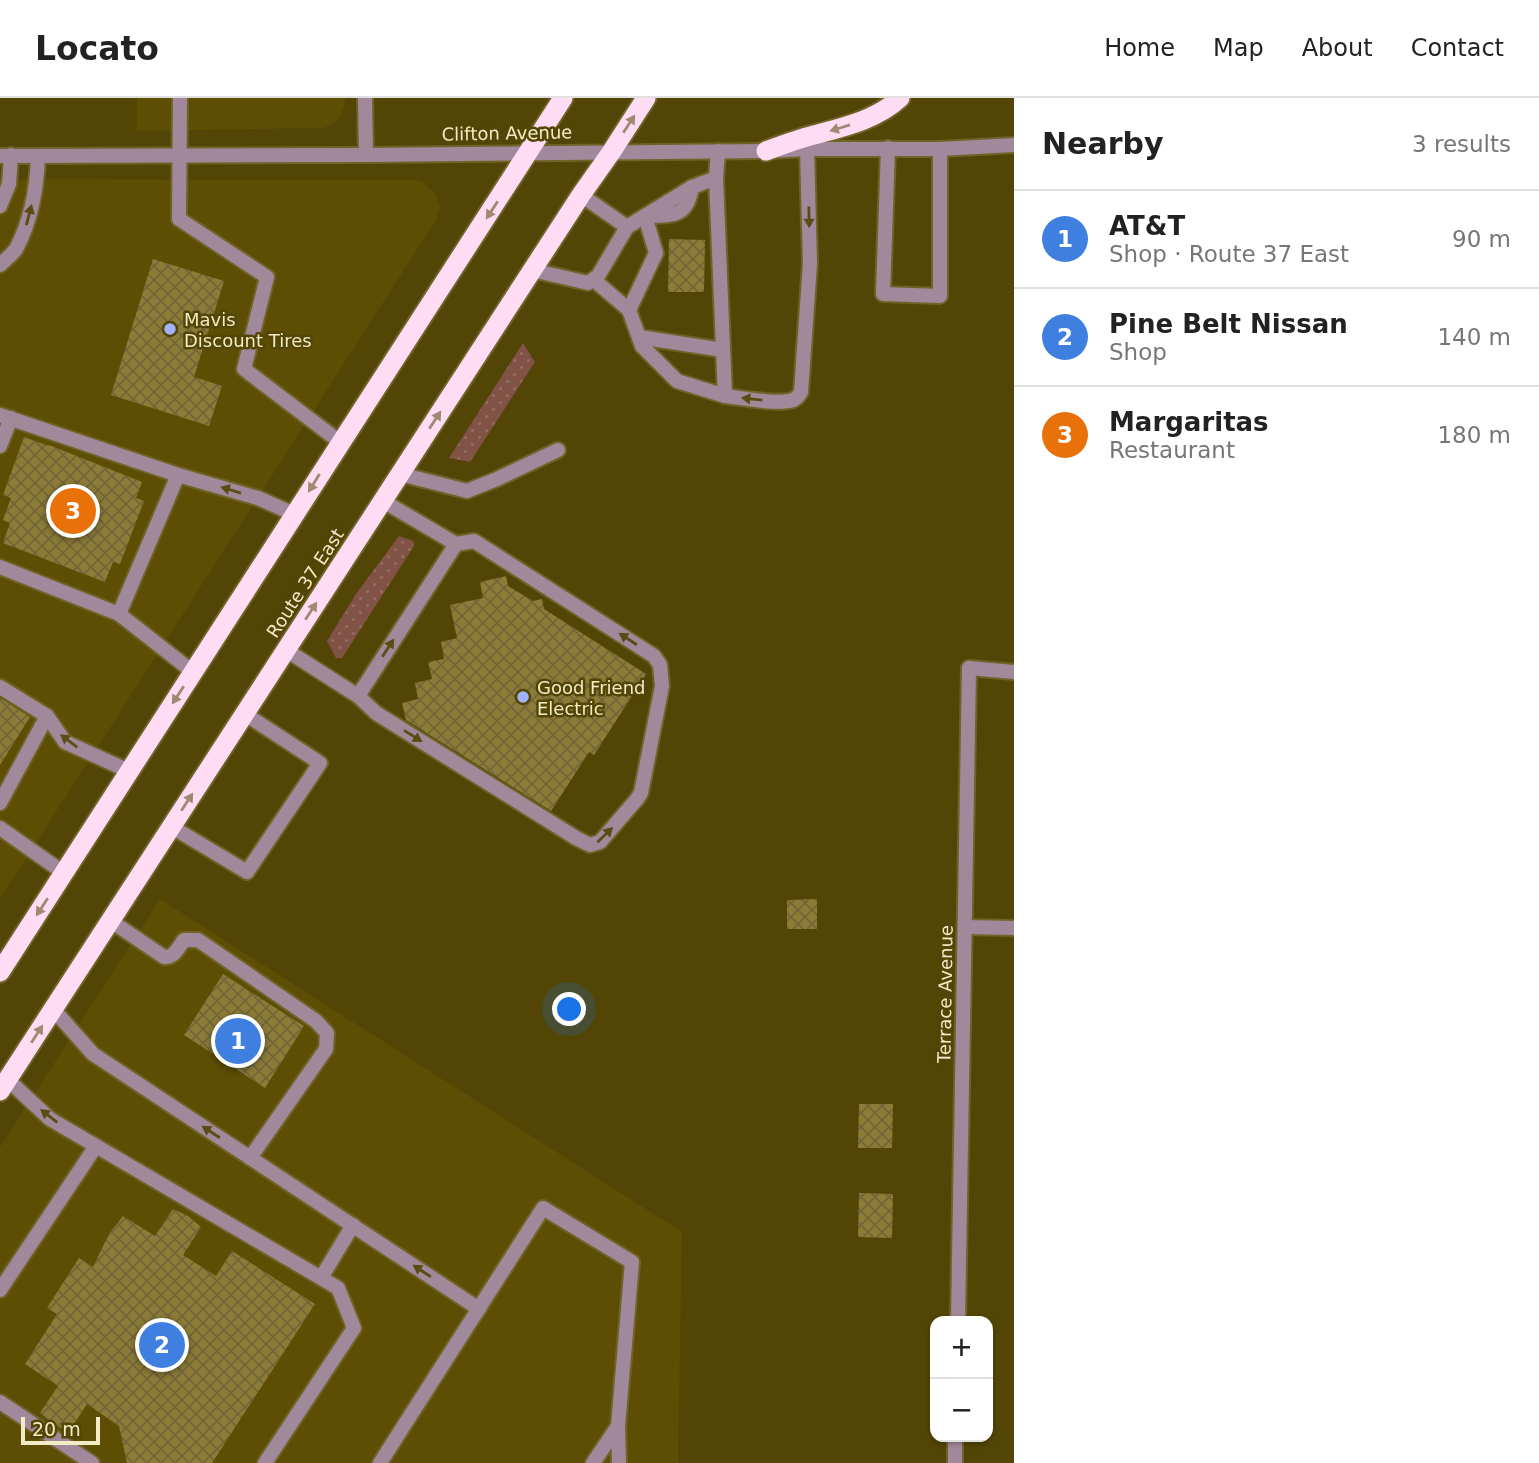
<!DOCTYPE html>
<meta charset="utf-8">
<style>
:root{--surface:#fff;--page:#f6f6f6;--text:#222;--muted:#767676;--line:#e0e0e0;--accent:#5c6385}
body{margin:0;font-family:"DejaVu Sans",sans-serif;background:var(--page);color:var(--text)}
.controls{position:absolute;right:21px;bottom:21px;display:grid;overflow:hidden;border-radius:14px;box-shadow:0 2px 5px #0004}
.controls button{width:63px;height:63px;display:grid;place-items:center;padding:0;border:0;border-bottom:2px solid var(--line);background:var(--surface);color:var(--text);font:35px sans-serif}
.scale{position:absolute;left:21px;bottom:18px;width:79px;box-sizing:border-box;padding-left:7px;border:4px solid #f3eac6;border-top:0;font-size:19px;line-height:24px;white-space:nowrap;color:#f3eac6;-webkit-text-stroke:5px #534505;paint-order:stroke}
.you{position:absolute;left:570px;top:912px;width:24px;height:24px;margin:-18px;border:5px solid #fff;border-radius:50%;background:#1a73e8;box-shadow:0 0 0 10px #1a73e833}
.badge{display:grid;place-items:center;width:46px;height:46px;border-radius:50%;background:var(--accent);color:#fff;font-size:23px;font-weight:700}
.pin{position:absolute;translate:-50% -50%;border:4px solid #fff;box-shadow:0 2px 7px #0006}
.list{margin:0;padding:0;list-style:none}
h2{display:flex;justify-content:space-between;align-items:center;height:91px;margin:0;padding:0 28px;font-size:30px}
h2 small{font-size:23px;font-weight:400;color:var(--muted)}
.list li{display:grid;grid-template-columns:46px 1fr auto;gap:21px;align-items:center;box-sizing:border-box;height:98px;padding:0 28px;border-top:2px solid var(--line)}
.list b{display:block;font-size:26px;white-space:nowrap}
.list p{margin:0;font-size:23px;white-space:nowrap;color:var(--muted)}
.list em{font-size:23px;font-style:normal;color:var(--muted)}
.map{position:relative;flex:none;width:1014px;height:1365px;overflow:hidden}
header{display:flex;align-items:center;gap:42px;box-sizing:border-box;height:98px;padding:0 35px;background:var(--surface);border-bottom:2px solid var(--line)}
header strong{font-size:33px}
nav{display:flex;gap:38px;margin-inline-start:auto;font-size:24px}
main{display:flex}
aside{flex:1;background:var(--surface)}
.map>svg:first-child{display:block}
.built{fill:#5d4e04}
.grass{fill:url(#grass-dots)}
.building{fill:url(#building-cross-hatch)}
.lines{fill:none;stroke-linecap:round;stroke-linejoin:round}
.service-casing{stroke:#706328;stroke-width:18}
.minor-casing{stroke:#706328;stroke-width:18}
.tertiary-casing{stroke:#706328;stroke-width:18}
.trunk-casing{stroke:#706328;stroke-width:23}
.service{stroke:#a1889b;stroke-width:14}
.minor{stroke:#a1889b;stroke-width:14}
.tertiary{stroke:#a1889b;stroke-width:14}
.trunk{stroke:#fddcf4;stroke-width:19}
.oneway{fill:#a08971}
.oneway2{fill:#5b4c14}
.poi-dot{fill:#a3b2fd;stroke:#534505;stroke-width:2.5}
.labels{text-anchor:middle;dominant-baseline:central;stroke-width:5;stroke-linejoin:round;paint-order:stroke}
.street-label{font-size:18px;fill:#f3eac6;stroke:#534505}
.poi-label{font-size:18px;fill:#f3eac6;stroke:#534505;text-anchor:start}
</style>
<header>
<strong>Locato</strong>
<nav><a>Home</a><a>Map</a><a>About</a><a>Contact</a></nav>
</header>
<main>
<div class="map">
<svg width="1014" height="1365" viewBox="0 0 1014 1365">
<defs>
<pattern id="grass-dots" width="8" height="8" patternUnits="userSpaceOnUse" patternTransform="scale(1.75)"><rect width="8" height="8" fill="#815246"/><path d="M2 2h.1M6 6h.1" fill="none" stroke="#936b5f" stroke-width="1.8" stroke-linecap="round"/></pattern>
<pattern id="building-cross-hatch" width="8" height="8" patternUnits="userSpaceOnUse" patternTransform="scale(1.75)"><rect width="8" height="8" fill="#8d7c38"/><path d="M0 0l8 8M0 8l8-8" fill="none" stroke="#726639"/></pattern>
</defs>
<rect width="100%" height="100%" fill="#534505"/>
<g class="built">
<polygon points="137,0 345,0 345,4 341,17 332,27 323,30 137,33"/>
<polygon points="0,81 414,82 424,85 435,95 440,109 436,122 0,801"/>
<polygon points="160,801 682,1134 678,1365 0,1365 0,1049"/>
</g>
<g class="grass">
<polygon points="523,245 535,264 470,364 449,360"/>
<polygon points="399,438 411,442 414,444 414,448 342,560 336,560 327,543 356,496"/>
</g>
<g class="building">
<polygon points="669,141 705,142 704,194 668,194"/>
<polygon points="153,161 224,183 194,279 222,288 209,328 111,297"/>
<polygon points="24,339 49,348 49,347 142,384 136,400 144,403 120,466 113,464 105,484 3,445 10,425 3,422 11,400 3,397"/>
<polygon points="506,478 508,488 533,503 542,501 544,511 646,576 594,657 589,654 551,713 406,622 402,605 418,601 415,585 432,581 428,564 444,561 441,544 457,540 450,507 483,500 480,484"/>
<polygon points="0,600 30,619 0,667"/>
<polygon points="817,801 817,831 787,831 787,802"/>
<polygon points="223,876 304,928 265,990 184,937"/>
<polygon points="859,1006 893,1006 892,1050 858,1050"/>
<polygon points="859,1095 893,1096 892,1140 858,1139"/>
<polygon points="173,1111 188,1118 201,1129 183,1157 216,1178 232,1153 315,1206 212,1365 127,1365 119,1328 87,1306 69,1334 53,1326 40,1315 58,1288 25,1266 57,1216 47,1210 79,1160 93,1169 109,1136 123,1118 155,1138"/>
</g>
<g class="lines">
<defs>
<g id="service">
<polyline points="180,0 179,121 267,179 244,271 340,344"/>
<polyline points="888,50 883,196 940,198 940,51"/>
<polyline points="581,97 627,129"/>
<polyline points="0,108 9,86 11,57"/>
<path d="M646,118c27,-1 41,2 46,-29"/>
<path d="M0,167c5,-5 12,-10 16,-16 15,-28 21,-62 22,-93"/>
<polyline points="532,172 588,185 598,178 627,129 692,89 716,80"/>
<polyline points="594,182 629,212 642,248 677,283 725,298 716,80 718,53"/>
<polyline points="629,212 656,155 645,118"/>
<polyline points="639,239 723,252"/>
<path d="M725,298c18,2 51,9 68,4 5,-2 5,-4 8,-8l9,-129 -3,-114"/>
<polyline points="0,317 178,377 258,400 294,416"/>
<polyline points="0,348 11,320"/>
<polyline points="400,376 467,393 497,381 558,352"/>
<polyline points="0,469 119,516 193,574"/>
<polyline points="119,516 178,377"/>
<polyline points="286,552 358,598 456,446 383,403"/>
<polyline points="969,570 1014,574"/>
<polyline points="0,589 47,618 65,644 129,673"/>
<polyline points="358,598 376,615 576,740 590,747 600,744 637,701 641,695 662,588 660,567 654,558 474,443 456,446"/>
<polyline points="0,705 47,618"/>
<polyline points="172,729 247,774 320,665 245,616"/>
<polyline points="0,730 64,775"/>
<path d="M111,823l53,36c10,1 14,-9 20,-17h14l118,81 11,12 -1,16 -76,109"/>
<polyline points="53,911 93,956 479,1211"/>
<polyline points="8,982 50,1021 338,1190 354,1230 265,1365"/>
<polyline points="321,1180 353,1127"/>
<polyline points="0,1192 96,1048"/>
<polyline points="0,1304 92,1365"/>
<polyline points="618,1328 619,1365"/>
<polyline points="380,1365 543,1110 632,1164 618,1328 593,1365"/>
</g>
<g id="minor">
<polyline points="966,829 1014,830"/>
<polyline points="958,1223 969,570"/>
<polyline points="955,1365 955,1339"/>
</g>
<g id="tertiary">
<polyline points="365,0 366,57"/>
<polyline points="0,58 366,57 766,53 807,51 940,51 1014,47"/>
</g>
<g id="trunk">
<path d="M766,53c16,-6 32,-12 48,-16 30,-8 62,-15 86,-37"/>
<polyline points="0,874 563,0"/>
<polyline points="0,993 581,97 612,53 646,0"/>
</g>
</defs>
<use href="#service" class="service-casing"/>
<use href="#minor" class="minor-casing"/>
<use href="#tertiary" class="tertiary-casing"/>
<use href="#trunk" class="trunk-casing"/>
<use href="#service" class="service"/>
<use href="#minor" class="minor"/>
<use href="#tertiary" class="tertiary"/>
<use href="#trunk" class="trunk"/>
</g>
<defs><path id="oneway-solid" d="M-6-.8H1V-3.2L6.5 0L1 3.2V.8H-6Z" transform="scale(1.75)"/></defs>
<g class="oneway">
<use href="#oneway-solid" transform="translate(629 26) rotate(-57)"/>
<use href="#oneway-solid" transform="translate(840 30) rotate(163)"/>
<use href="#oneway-solid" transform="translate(492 112) rotate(123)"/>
<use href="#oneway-solid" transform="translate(435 322) rotate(-57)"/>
<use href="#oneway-solid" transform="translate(314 385) rotate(122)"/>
<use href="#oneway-solid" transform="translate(311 513) rotate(-57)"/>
<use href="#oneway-solid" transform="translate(178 597) rotate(123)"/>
<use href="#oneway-solid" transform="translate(187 704) rotate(-57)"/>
<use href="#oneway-solid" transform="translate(42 809) rotate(123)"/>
<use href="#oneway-solid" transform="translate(37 936) rotate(-57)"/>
</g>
<g class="oneway2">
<use href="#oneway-solid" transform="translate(29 117) rotate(-75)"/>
<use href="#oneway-solid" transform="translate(809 119) rotate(89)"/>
<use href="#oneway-solid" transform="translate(752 301) rotate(-174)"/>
<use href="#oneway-solid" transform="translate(231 392) rotate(-163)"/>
<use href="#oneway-solid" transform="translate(628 541) rotate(-147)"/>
<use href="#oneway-solid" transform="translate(388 550) rotate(-57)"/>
<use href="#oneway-solid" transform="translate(413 638) rotate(32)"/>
<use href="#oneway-solid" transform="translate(69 643) rotate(-143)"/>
<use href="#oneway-solid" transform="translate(605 737) rotate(-44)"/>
<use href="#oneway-solid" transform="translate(49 1018) rotate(-142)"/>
<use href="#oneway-solid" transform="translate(211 1034) rotate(-147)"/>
<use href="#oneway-solid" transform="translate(422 1173) rotate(-147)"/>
</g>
<g class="poi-dot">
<circle cx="170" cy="231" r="7"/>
<circle cx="523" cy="599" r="7"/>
</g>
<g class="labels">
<g class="street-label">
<text transform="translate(507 35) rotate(-1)">Clifton Avenue</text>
<text transform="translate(305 485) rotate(-57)">Route 37 East</text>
<text transform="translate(945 896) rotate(-89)">Terrace Avenue</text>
</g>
<g class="poi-label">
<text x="184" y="221">Mavis<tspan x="184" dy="21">Discount Tires</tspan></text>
<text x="537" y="589">Good Friend<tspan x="537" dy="21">Electric</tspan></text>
</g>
</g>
</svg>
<div class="controls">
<button>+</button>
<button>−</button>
</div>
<div class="scale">20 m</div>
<div class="you"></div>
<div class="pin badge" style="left:238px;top:943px;background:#3f7fe0">1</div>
<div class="pin badge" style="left:162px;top:1247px;background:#3f7fe0">2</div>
<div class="pin badge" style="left:73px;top:413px;background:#e8710a">3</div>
</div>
<aside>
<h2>Nearby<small>3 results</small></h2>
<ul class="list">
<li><span class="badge" style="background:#3f7fe0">1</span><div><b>AT&amp;T</b><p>Shop · Route 37 East</p></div><em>90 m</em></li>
<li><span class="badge" style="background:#3f7fe0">2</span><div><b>Pine Belt Nissan</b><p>Shop</p></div><em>140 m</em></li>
<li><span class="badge" style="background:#e8710a">3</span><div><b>Margaritas</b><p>Restaurant</p></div><em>180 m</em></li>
</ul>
</aside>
</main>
